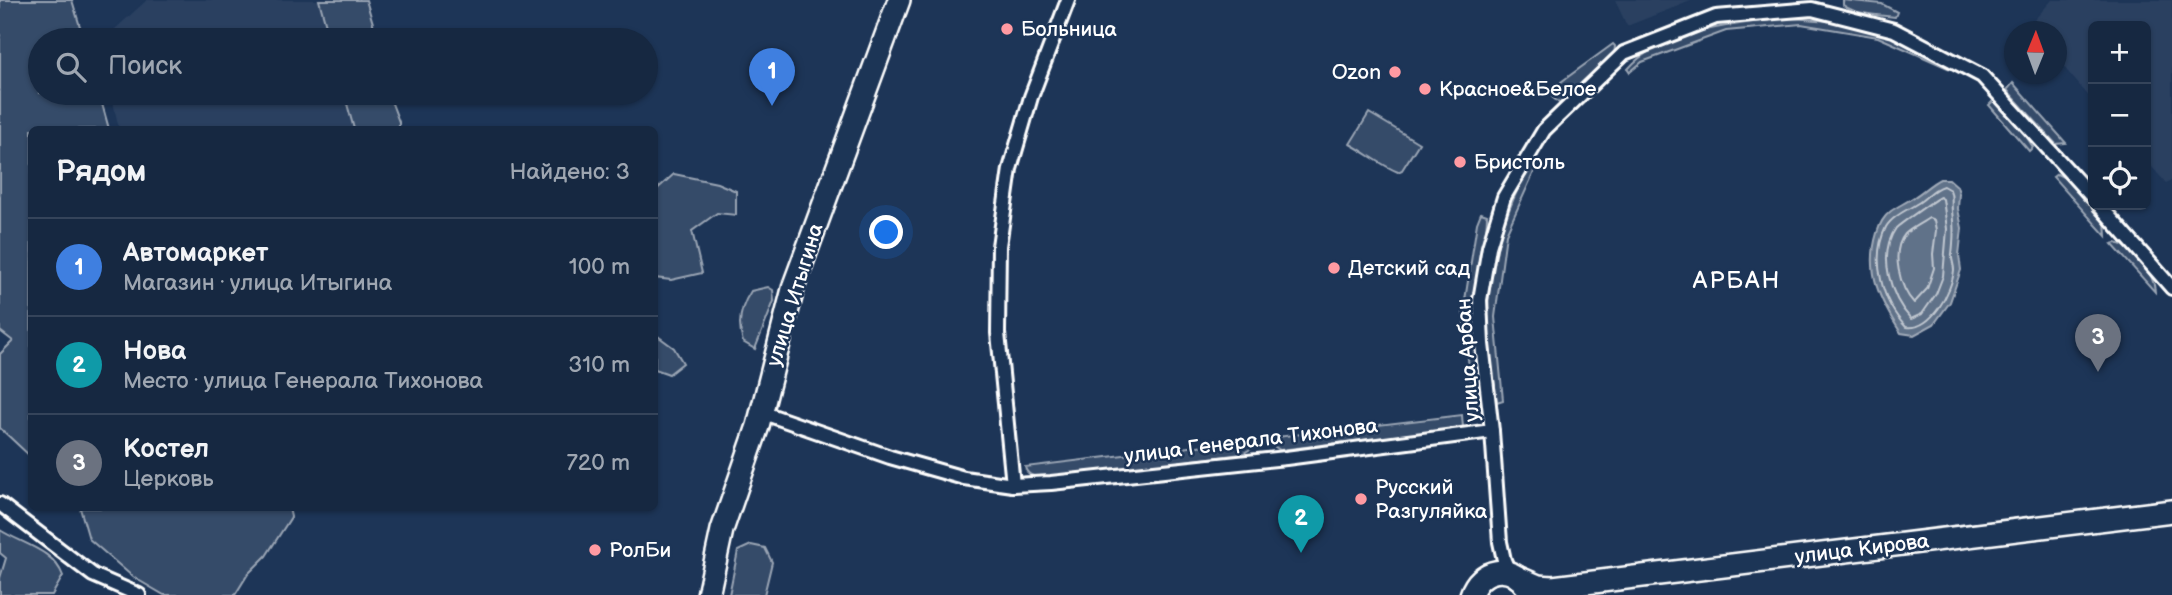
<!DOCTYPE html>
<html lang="ru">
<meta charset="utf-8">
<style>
:root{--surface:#162841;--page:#1f3048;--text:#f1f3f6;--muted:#9ea6b1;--line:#35445a;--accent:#ff9aa2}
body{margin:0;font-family:"Balsamiq Sans",sans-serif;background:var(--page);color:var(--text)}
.controls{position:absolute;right:21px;top:21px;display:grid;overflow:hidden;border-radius:10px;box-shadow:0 2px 5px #0004}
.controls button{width:63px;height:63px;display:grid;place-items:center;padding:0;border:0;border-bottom:2px solid var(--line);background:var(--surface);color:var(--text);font:35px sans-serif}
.compass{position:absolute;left:2004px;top:21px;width:63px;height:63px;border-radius:50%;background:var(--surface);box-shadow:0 2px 5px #0004;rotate:1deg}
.you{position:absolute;left:887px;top:233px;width:24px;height:24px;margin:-18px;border:5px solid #fff;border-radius:50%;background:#1a73e8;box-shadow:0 0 0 10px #1a73e833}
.badge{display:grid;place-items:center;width:46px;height:46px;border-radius:50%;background:var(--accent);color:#fff;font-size:23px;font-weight:700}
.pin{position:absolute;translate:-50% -58px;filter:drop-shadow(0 2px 4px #0008)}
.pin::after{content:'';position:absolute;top:37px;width:24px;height:21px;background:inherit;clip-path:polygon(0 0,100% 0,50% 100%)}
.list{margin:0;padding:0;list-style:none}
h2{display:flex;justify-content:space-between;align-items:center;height:91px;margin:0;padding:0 28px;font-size:30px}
h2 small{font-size:23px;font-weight:400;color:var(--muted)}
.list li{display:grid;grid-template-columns:46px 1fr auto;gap:21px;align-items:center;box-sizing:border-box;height:98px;padding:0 28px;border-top:2px solid var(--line)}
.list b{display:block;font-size:26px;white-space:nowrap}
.list p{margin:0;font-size:23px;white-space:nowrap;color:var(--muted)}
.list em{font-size:23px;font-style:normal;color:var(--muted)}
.icon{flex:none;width:38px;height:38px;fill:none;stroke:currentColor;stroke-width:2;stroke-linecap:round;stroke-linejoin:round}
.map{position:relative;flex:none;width:2172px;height:595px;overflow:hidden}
.search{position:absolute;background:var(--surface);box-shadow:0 2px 5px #0004;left:28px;top:28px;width:630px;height:77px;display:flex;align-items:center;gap:18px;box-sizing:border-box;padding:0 24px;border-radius:38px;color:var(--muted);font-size:26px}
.panel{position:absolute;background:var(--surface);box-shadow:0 2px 5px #0004;left:28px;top:126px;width:630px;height:385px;border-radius:10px}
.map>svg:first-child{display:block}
.built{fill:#2a4161}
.green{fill:#364b69;stroke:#9aa5b4;stroke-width:2}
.water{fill:#617289;stroke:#a0aab8;stroke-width:2}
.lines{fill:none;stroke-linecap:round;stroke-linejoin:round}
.shore{stroke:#c0c7d0;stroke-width:2}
.minor-casing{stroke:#fff;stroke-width:18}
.primary-casing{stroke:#fff;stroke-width:26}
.minor{stroke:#1d3557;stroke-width:12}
.primary{stroke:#1d3557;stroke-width:21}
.poi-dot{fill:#ff9aa2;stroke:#1d3557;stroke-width:2.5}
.labels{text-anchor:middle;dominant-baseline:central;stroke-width:5;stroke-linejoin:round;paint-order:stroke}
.poi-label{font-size:21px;fill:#fff;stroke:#1d3557;text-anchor:start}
.street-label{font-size:21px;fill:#fff;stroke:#1d3557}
.quarter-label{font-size:24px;letter-spacing:2px;fill:#fff;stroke:#1d3557}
</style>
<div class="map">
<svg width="2172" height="595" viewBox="0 0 2172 595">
<rect width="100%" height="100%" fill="#1d3557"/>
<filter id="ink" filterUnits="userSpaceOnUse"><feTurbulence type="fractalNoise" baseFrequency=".0143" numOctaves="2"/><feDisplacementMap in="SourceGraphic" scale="14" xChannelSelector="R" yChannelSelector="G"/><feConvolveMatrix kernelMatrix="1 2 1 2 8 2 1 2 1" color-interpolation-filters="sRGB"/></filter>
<g filter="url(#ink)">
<g class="built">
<polygon points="147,0 333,0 342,40 103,40"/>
<polygon points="1615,0 1693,0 1627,26"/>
<polygon points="2052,0 2172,0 2172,180 2166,183 2146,160 2146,26 2093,26 2093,101 2057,59 2056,32 2032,31 2028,27"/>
<polygon points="111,93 354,93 363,129 119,129"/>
</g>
<g class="green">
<polygon points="0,0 72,0 84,40 40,40 40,93 99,93 109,129 32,130 31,457 0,428 0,354 13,341 0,331"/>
<polygon points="319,0 366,0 378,40 330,40"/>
<path d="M1843,0l39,4 15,8 -2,5c-17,-2 -38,-2 -52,-12z"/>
<path d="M1786,18c40,2 82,5 119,22 15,7 30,16 44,24l-1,4 -70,-31 -77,-13 -75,7 -84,31 -12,10 -2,-3c34,-40 109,-45 158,-51z"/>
<polygon points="1613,44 1615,46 1614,56 1559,103 1552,97 1561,82"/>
<polygon points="2013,83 2066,143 2056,144 2007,90"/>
<polygon points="344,93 388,93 399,122 399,129 354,129"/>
<polygon points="1995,99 2017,122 2033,147 2029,151 1989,105"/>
<path d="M1369,113l50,30 -17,27 -4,2c-17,-7 -31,-19 -48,-28z"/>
<path d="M1535,155l4,6 -33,73 -11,83 8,83 -6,2c-3,-25 -8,-51 -9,-76 -2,-60 18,-119 47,-171z"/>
<polygon points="674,174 717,183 736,191 736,215 717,213 692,231 702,273 671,280 655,278 654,192"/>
<polygon points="2057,174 2067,179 2105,220 2106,236 2053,177"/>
<path d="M1481,213l6,2c0,27 -9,54 -12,81 -4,35 3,73 7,108l-9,1 -10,-92 14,-90z"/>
<path d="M2116,243c17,3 39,32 39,49l-43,-48z"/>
<path d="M768,287l5,3 1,11 -19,48 -12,-7c-6,-18 -2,-36 8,-51z"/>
<polygon points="655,334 674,348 683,363 669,374 655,369"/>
<polygon points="1462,415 1463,428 1280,450 1272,445 1268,438"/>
<path d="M1255,439l-1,8 -12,7 -195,24c-9,-1 -20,-1 -22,-11z"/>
<polygon points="80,508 289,508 291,517 266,556 248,574 235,595 164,595 133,577 89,539"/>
<path d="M0,530c22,14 54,20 63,46l-11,19h-52v-17l6,-20 -6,-5z"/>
<polygon points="751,545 765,548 772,562 764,595 729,595 738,551"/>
</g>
<path class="water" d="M1940,179h9l8,7 2,7 -1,16 4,19 -3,27 2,15 -11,32 -16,22 -20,11 -13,-2c-21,-32 -36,-61 -24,-100 3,-9 6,-16 14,-22 7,-5 16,-9 23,-14 10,-6 16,-13 26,-18z"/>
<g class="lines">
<g class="shore">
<path d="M1943,186l7,4c3,7 1,13 2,21 2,17 2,25 0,43 -1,5 2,10 2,16 -2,22 -23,61 -48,57 -24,-25 -36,-68 -20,-100 7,-12 24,-18 35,-26 8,-6 12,-12 22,-15z"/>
<path d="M1940,197l3,2 4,30 -4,47 -7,18 -14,20 -11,5c-20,-21 -34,-64 -15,-91 3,-3 39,-29 44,-31z"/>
<path d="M1929,218l5,2 2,10 -3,24 1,14 -7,21 -13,14c-14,-15 -24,-51 -9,-69 6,-6 17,-11 24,-16z"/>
</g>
<defs>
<g id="minor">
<polyline points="2099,205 2172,288"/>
<polyline points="761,412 890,457 964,478 1013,485 1051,483 1286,458 1492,431"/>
<polyline points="1013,485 998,333 999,246 1010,169 1031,97 1068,0"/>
<polyline points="0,504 93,575 139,595"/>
<polyline points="1509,572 1504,560 1500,542 1492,431 1482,344 1480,300 1489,247 1504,197 1544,130 1624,53 1716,17 1812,9 1894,30 1982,76 2093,198"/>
</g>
<g id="primary">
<polyline points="1517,577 1538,586 1553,587 2172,511"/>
<polyline points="708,595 722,530 758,426 794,285 899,0"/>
<path d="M1471,595c9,-27 39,-32 55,-9"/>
</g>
</defs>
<use href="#minor" class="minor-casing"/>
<use href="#primary" class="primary-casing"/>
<use href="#minor" class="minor"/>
<use href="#primary" class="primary"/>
</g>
</g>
<g class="poi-dot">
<circle cx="1007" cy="29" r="7"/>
<circle cx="1395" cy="72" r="7"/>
<circle cx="1425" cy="89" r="7"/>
<circle cx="1460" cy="162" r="7"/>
<circle cx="1334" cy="268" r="7"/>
<circle cx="1361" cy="499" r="7"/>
<circle cx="595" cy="550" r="7"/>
</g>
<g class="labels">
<g class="poi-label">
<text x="1021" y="29">Больница</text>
<text x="1381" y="72" text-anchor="end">Ozon</text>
<text x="1439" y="89">Красное&amp;Белое</text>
<text x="1474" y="162">Бристоль</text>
<text x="1348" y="268">Детский сад</text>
<text x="1375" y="487">Русский<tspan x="1375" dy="24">Разгуляйка</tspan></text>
<text x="609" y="550">РолБи</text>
</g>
<g class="street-label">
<text transform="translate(795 295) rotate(-73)">улица Итыгина</text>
<text transform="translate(1468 360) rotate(-94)">улица Арбан</text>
<text transform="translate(1251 441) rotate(-7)">улица Генерала Тихонова</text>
<text transform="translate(1862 549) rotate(-7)">улица Кирова</text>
</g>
<g class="quarter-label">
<text x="1737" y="280">АРБАН</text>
</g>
</g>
</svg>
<div class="controls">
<button>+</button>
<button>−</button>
<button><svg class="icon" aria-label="locate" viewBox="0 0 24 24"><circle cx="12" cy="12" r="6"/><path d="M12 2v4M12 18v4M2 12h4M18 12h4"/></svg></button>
</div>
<svg class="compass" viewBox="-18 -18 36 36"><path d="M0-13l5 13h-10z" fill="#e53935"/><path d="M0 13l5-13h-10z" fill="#9ea6b1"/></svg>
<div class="you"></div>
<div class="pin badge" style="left:772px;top:106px;background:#3f7fe0">1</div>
<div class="pin badge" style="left:1301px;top:553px;background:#0f9aa8">2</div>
<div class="pin badge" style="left:2098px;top:372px;background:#6b7280">3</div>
<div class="search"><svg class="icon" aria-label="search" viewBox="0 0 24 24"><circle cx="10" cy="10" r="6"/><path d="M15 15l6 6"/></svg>Поиск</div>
<section class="panel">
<h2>Рядом<small>Найдено: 3</small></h2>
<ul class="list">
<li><span class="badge" style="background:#3f7fe0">1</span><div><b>Автомаркет</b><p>Магазин · улица Итыгина</p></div><em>100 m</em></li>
<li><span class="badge" style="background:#0f9aa8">2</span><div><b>Нова</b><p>Место · улица Генерала Тихонова</p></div><em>310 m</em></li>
<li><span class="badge" style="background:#6b7280">3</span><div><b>Костел</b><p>Церковь</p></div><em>720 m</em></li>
</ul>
</section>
</div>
